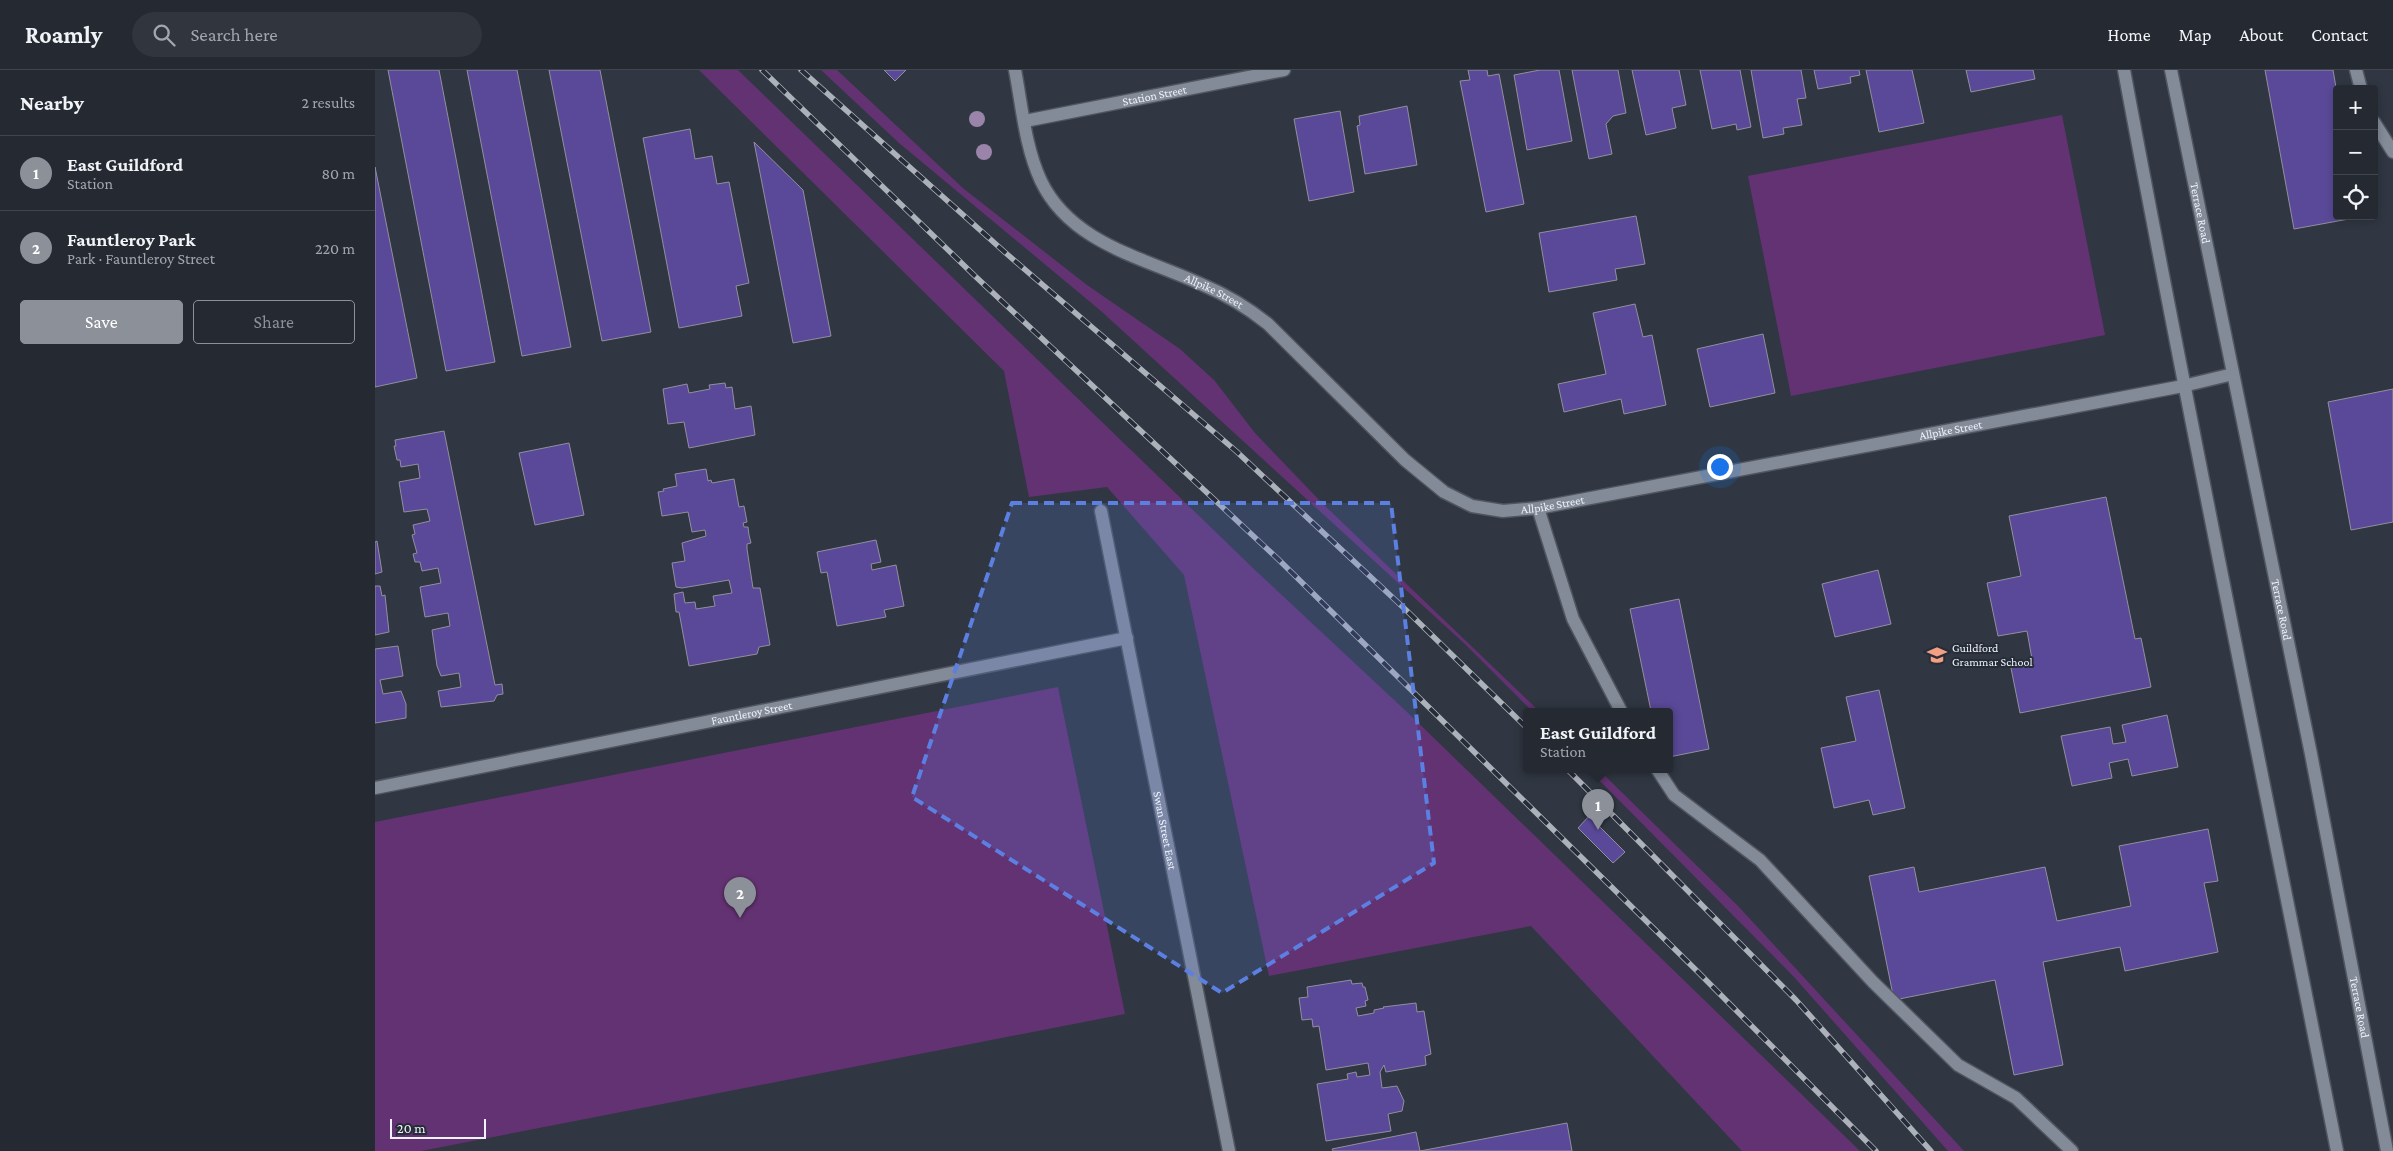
<!DOCTYPE html>
<meta charset="utf-8">
<style>
:root{--surface:#242932;--page:#30353e;--text:#f1f3f6;--muted:#a3a6ac;--line:#41454d;--accent:#8c9099}
body{margin:0;font-family:"Crimson Pro",serif;background:var(--page);color:var(--text)}
.controls{position:absolute;right:15px;top:15px;display:grid;overflow:hidden;border-radius:5px;box-shadow:0 2px 8px #0003}
.controls button{width:45px;height:45px;display:grid;place-items:center;padding:0;border:0;border-bottom:1px solid var(--line);background:var(--surface);color:var(--text);font:25px sans-serif}
.scale{position:absolute;left:15px;bottom:12px;width:96px;box-sizing:border-box;padding-left:5px;border:2px solid #eef2f9;border-top:0;font-size:14px;line-height:18px;white-space:nowrap;color:#eef2f9;-webkit-text-stroke:4px #262c38;paint-order:stroke}
.you{position:absolute;left:1344px;top:396px;width:18px;height:18px;margin:-12px;border:4px solid #fff;border-radius:50%;background:#1a73e8;box-shadow:0 0 0 8px #1a73e833}
.badge{display:grid;place-items:center;width:32px;height:32px;border-radius:50%;background:var(--accent);color:#fff;font-size:16px;font-weight:700}
.pin{position:absolute;translate:-50% -41px;filter:drop-shadow(0 1px 2px #0008)}
.pin::after{content:'';position:absolute;top:26px;width:18px;height:15px;background:inherit;clip-path:polygon(0 0,100% 0,50% 100%)}
.popup{position:absolute;left:1148px;top:638px;width:150px;height:65px;box-sizing:border-box;display:grid;place-content:center;border-radius:5px;background:var(--surface);filter:drop-shadow(0 1px 4px #0005);font-size:16px;white-space:nowrap;color:var(--muted)}
.popup b{font-size:19px;color:var(--text)}
.popup::after{content:'';position:absolute;left:50%;top:100%;margin-left:-10px;border:10px solid transparent;border-top-color:var(--surface)}
.list{margin:0;padding:0;list-style:none}
h2{display:flex;justify-content:space-between;align-items:center;height:65px;margin:0;padding:0 20px;font-size:21px}
h2 small{font-size:16px;font-weight:400;color:var(--muted)}
.list li{display:grid;grid-template-columns:32px 1fr auto;gap:15px;align-items:center;box-sizing:border-box;height:75px;padding:0 20px;border-top:1px solid var(--line)}
.list b{display:block;font-size:19px;white-space:nowrap}
.list p{margin:0;font-size:16px;white-space:nowrap;color:var(--muted)}
.list em{font-size:16px;font-style:normal;color:var(--muted)}
.actions{display:flex;gap:10px;padding:15px 20px}
.actions a{flex:1;padding:11px 0;border:1px solid var(--accent);border-radius:5px;text-align:center;font-size:18px;color:var(--accent)}
.actions .main{background:var(--accent);color:#fff}
.icon{flex:none;width:28px;height:28px;fill:none;stroke:currentColor;stroke-width:2;stroke-linecap:round;stroke-linejoin:round}
.map{position:relative;flex:none;width:2018px;height:1081px;overflow:hidden}
header{display:flex;align-items:center;gap:30px;box-sizing:border-box;height:70px;padding:0 25px;background:var(--surface);border-bottom:1px solid var(--line)}
header strong{font-size:24px}
nav{display:flex;gap:28px;margin-inline-start:auto;font-size:18px}
.search{width:350px;height:45px;background:var(--page);display:flex;align-items:center;gap:12px;box-sizing:border-box;padding:0 18px;border-radius:28px;color:var(--muted);font-size:19px}
main{display:flex}
aside{flex:1;background:var(--surface)}
.map>svg:first-child{display:block}
.green{fill:#633272}
.building{fill:#5a4998;stroke:#918f9e}
.lines{fill:none;stroke-linecap:round;stroke-linejoin:round}
.service-casing{stroke:#50555f;stroke-width:15}
.minor-casing{stroke:#50555f;stroke-width:15}
.tertiary-casing{stroke:#50555f;stroke-width:15}
.service{stroke:#838a98;stroke-width:12}
.minor{stroke:#838a98;stroke-width:12}
.tertiary{stroke:#838a98;stroke-width:12}
.rail-casing{stroke:#adb2ba;stroke-width:5.5}
.rail{stroke:#262c38;stroke-width:4;stroke-dasharray:11;stroke-linecap:butt}
.tree{fill:#9a84a9}
.marked{fill:#5c7fe2;fill-opacity:0.2;stroke:#5c7fe2;stroke-width:4;stroke-dasharray:10 6;stroke-linejoin:round}
.labels{text-anchor:middle;dominant-baseline:central;stroke-width:4;stroke-linejoin:round;paint-order:stroke}
.street-label{font-size:12px;fill:#eef2f9;stroke:#262c38}
.poi-label{font-size:12px;fill:#eef2f9;stroke:#262c38;text-anchor:start}
</style>
<header>
<strong>Roamly</strong>
<div class="search"><svg class="icon" aria-label="search" viewBox="0 0 24 24"><circle cx="10" cy="10" r="6"/><path d="M15 15l6 6"/></svg>Search here</div>
<nav><a>Home</a><a>Map</a><a>About</a><a>Contact</a></nav>
</header>
<main>
<aside>
<h2>Nearby<small>2 results</small></h2>
<ul class="list">
<li><span class="badge">1</span><div><b>East Guildford</b><p>Station</p></div><em>80 m</em></li>
<li><span class="badge">2</span><div><b>Fauntleroy Park</b><p>Park · Fauntleroy Street</p></div><em>220 m</em></li>
</ul>
<div class="actions"><a class="main">Save</a><a>Share</a></div>
</aside>
<div class="map">
<svg width="2018" height="1081" viewBox="0 0 2018 1081">
<rect width="100%" height="100%" fill="#303742"/>
<g class="green">
<polygon points="324,0 363,0 880,500 1031,641 1485,1081 1367,1081 1156,856 894,906 809,505 732,417 654,427 629,301"/>
<polygon points="446,0 462,0 589,119 712,215 805,279 839,310 880,363 946,432 1164,641 1157,641 1091,575 726,241 524,73"/>
<polygon points="1687,45 1730,265 1416,326 1373,106"/>
<polygon points="683,617 750,944 46,1081 0,1081 0,752"/>
<polygon points="1213,699 1223,699 1363,836 1589,1081 1573,1081 1419,907"/>
</g>
<g class="building">
<polygon points="13,0 64,0 120,292 71,301"/>
<polygon points="92,0 142,0 196,277 147,286"/>
<polygon points="174,0 225,0 276,262 227,271"/>
<polygon points="509,0 531,0 520,11"/>
<polygon points="1093,0 1112,0 1113,6 1124,4 1149,134 1111,142 1085,11 1095,10"/>
<polygon points="1165,0 1184,0 1197,71 1152,80 1139,5"/>
<polygon points="1197,0 1243,0 1251,43 1238,46 1231,54 1237,84 1214,89"/>
<polygon points="1257,0 1304,0 1311,35 1297,38 1301,58 1271,65"/>
<polygon points="1325,0 1365,0 1376,57 1362,60 1361,54 1337,59"/>
<polygon points="1376,0 1426,0 1431,28 1422,29 1427,55 1408,58 1409,64 1388,68"/>
<polygon points="1439,0 1484,0 1485,5 1475,7 1476,13 1443,19"/>
<polygon points="1491,0 1537,0 1549,53 1504,62"/>
<polygon points="1591,0 1658,0 1660,9 1596,22"/>
<polygon points="1890,0 1958,0 1962,23 1962,146 1985,147 1919,159"/>
<polygon points="1032,36 1042,95 990,104 982,56 985,55 984,46"/>
<polygon points="965,41 979,122 934,131 919,49"/>
<polygon points="315,59 320,89 337,86 342,114 354,112 374,213 361,216 367,246 304,258 268,68"/>
<polygon points="379,72 428,120 456,266 418,273"/>
<polygon points="0,97 42,308 0,317"/>
<polygon points="1261,146 1270,194 1240,199 1242,210 1174,222 1164,163"/>
<polygon points="1260,234 1268,267 1277,265 1291,335 1249,344 1246,329 1189,342 1183,314 1231,304 1218,243"/>
<polygon points="1388,264 1400,323 1335,337 1322,279"/>
<polygon points="350,313 351,318 357,317 360,339 376,336 380,365 314,378 309,352 293,354 288,319 312,314 314,323 335,319 334,315"/>
<polygon points="2018,319 2018,452 1976,460 1953,332"/>
<polygon points="69,361 120,615 127,614 128,624 122,625 119,631 66,637 63,621 86,617 84,603 66,606 62,596 57,560 75,556 73,543 50,547 45,517 66,513 63,498 47,501 45,492 40,492 38,484 42,483 37,465 40,464 38,455 55,451 52,439 29,442 24,412 45,408 43,394 26,397 25,390 22,390 19,376 21,376 20,370"/>
<polygon points="194,373 209,445 160,455 144,383"/>
<polygon points="331,399 333,411 336,410 337,413 359,409 364,437 369,436 372,452 368,453 369,457 373,457 374,465 376,473 372,474 372,479 378,518 385,518 395,575 384,577 382,584 314,596 304,542 301,542 299,524 308,522 310,533 320,532 321,539 340,536 338,526 357,523 354,510 307,518 301,517 297,493 310,491 307,473 331,466 330,460 317,462 313,442 287,446 283,422 289,421 288,419 302,416 300,404"/>
<polygon points="1731,427 1760,569 1766,568 1776,617 1645,643 1635,593 1657,589 1652,561 1623,566 1612,513 1646,506 1634,446"/>
<polygon points="501,470 506,492 496,494 497,500 521,495 529,536 509,540 511,547 462,556 452,502 446,503 442,482"/>
<polygon points="2,471 7,502 0,504 0,472"/>
<polygon points="1503,500 1516,554 1460,567 1447,514"/>
<polygon points="0,516 5,516 7,526 10,525 14,562 0,565"/>
<polygon points="1304,529 1334,679 1294,687 1294,641 1276,641 1255,539"/>
<polygon points="23,576 28,606 5,610 8,624 26,621 31,634 31,648 0,653 0,579"/>
<polygon points="1504,620 1530,738 1498,745 1494,730 1459,738 1446,678 1481,671 1471,627"/>
<polygon points="1792,645 1803,697 1757,706 1753,689 1734,693 1737,708 1697,716 1686,666 1735,657 1738,674 1751,672 1747,655"/>
<polygon points="1214,746 1250,782 1238,793 1203,758"/>
<polygon points="1833,759 1843,811 1829,813 1843,882 1750,901 1745,877 1668,892 1688,995 1639,1005 1620,910 1519,930 1494,806 1539,797 1544,822 1670,797 1682,851 1756,836 1744,776"/>
<polygon points="976,910 977,914 987,913 988,917 990,917 993,930 990,931 991,936 981,938 983,946 999,943 999,940 1009,938 1008,937 1041,933 1042,942 1049,941 1056,984 1050,986 1051,995 1011,1002 1009,995 1005,1002 1007,1018 1022,1016 1029,1031 1027,1041 1013,1044 1016,1061 951,1071 942,1014 973,1009 972,1004 981,1002 982,1007 995,1005 993,993 951,1000 944,956 938,957 937,949 927,950 924,928 933,927 932,917"/>
<polygon points="1192,1053 1197,1081 958,1081 957,1079 1041,1062 1045,1081"/>
</g>
<g class="lines">
<defs>
<g id="service">
<polyline points="1981,0 1986,19"/>
<polyline points="1999,52 2018,82"/>
<polyline points="1163,438 1198,549 1246,641"/>
<polyline points="1282,699 1299,725 1385,790 1498,912 1583,995 1641,1028 1697,1081"/>
</g>
<g id="minor">
<path id="s1" d="M640,0c7,36 10,77 26,111 30,63 104,77 162,104 24,10 45,23 65,39l137,136 39,32 28,14 31,5 35,-3 645,-122 50,-12"/>
<path id="s2" d="M650,51l259,-51"/>
<path id="s3" d="M726,441l128,640"/>
<path id="s4" d="M0,718l752,-150"/>
</g>
<g id="tertiary">
<path d="M1749,0c67,361 142,721 213,1081"/>
<path id="s5" d="M1796,0l140,684 76,397"/>
</g>
</defs>
<use href="#service" class="service-casing"/>
<use href="#minor" class="minor-casing"/>
<use href="#tertiary" class="tertiary-casing"/>
<use href="#service" class="service"/>
<use href="#minor" class="minor"/>
<use href="#tertiary" class="tertiary"/>
<defs>
<g id="rail">
<polyline points="387,0 601,207 903,489 1323,902 1501,1081"/>
<polyline points="426,0 633,185 861,381 1031,540 1152,658"/>
<polyline points="1192,699 1421,930 1556,1081"/>
</g>
</defs>
<use href="#rail" class="rail-casing"/>
<use href="#rail" class="rail"/>
</g>
<g class="tree">
<circle cx="602" cy="49" r="8"/>
<circle cx="609" cy="82" r="8"/>
</g>
<path class="marked" d="M637,433h379l43,360 -212,130 -310,-196z"/>
<defs>
<symbol id="school-bare" viewBox="-9 -9 18 18"><path d="M0-5L7-2L0 1L-7-2ZM-4 1L0 2.5L4 1V4Q0 6-4 4Z" fill="#f39f83" stroke="#262c38" stroke-width="2.5" paint-order="stroke"/></symbol>
</defs>
<g fill-rule="evenodd">
<use href="#school-bare" x="1548" y="571" width="28" height="28"/>
</g>
<g class="labels">
<g class="street-label">
<text stroke="none"><textPath href="#s2" startOffset="132">Station Street</textPath></text>
<text stroke="none"><textPath href="#s5" startOffset="146">Terrace Road</textPath></text>
<text stroke="none"><textPath href="#s1" startOffset="324">Allpike Street</textPath></text>
<text stroke="none"><textPath href="#s1" startOffset="1149">Allpike Street</textPath></text>
<text stroke="none"><textPath href="#s1" startOffset="744">Allpike Street</textPath></text>
<text stroke="none"><textPath href="#s5" startOffset="551">Terrace Road</textPath></text>
<text stroke="none"><textPath href="#s4" startOffset="384">Fauntleroy Street</textPath></text>
<text stroke="none"><textPath href="#s3" startOffset="326">Swan Street East</textPath></text>
<text stroke="none"><textPath href="#s5" startOffset="956">Terrace Road</textPath></text>
</g>
<g class="poi-label">
<text x="1577" y="578">Guildford<tspan x="1577" dy="14">Grammar School</tspan></text>
</g>
</g>
</svg>
<div class="controls">
<button>+</button>
<button>−</button>
<button><svg class="icon" aria-label="locate" viewBox="0 0 24 24"><circle cx="12" cy="12" r="6"/><path d="M12 2v4M12 18v4M2 12h4M18 12h4"/></svg></button>
</div>
<div class="scale">20 m</div>
<div class="you"></div>
<div class="pin badge" style="left:1223px;top:760px">1</div>
<div class="popup"><b>East Guildford</b>Station</div>
<div class="pin badge" style="left:365px;top:848px">2</div>
</div>
</main>
